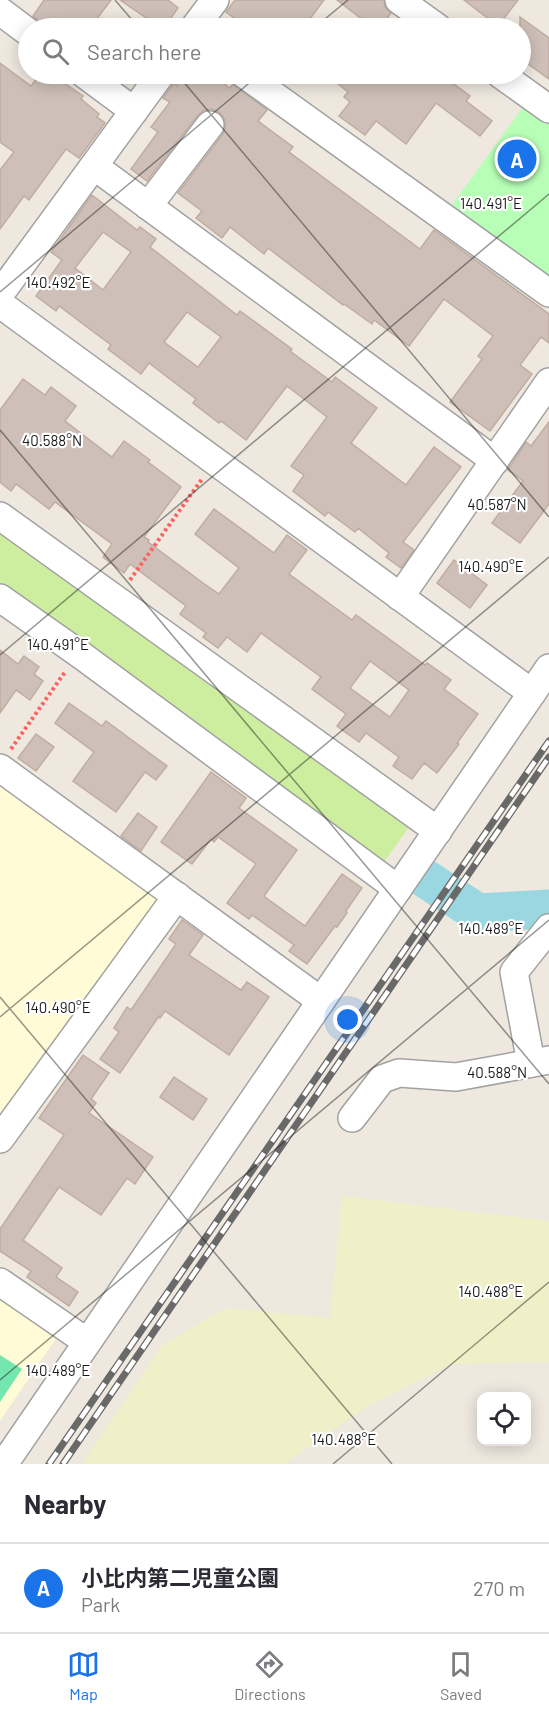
<!DOCTYPE html>
<meta charset="utf-8">
<style>
:root{--surface:#fff;--page:#f2f2f3;--text:#2b2b33;--muted:#7c7c81;--line:#e1e1e2;--accent:#1a73e8}
body{margin:0;font-family:Barlow,"Noto Sans JP",sans-serif;background:var(--page);color:var(--text)}
.controls{position:absolute;right:18px;bottom:18px;display:grid;overflow:hidden;border-radius:12px;box-shadow:0 3px 15px #0003}
.controls button{width:54px;height:54px;display:grid;place-items:center;padding:0;border:0;border-bottom:2px solid var(--line);background:var(--surface);color:var(--text);font:30px sans-serif}
.you{position:absolute;left:348px;top:1020px;width:21px;height:21px;margin:-15px;border:4px solid #fff;border-radius:50%;background:#1a73e8;box-shadow:0 0 0 9px #1a73e833}
.badge{display:grid;place-items:center;width:39px;height:39px;border-radius:50%;background:var(--accent);color:#fff;font-size:20px;font-weight:700}
.pin{position:absolute;translate:-50% -50%;border:3px solid #fff;box-shadow:0 2px 6px #0006}
.list{margin:0;padding:0;list-style:none}
h2{display:flex;justify-content:space-between;align-items:center;height:78px;margin:0;padding:0 24px;font-size:26px}
h2 small{font-size:20px;font-weight:400;color:var(--muted)}
.list li{display:grid;grid-template-columns:39px 1fr auto;gap:18px;align-items:center;box-sizing:border-box;height:90px;padding:0 24px;border-top:2px solid var(--line)}
.list b{display:block;font-size:22px;white-space:nowrap}
.list p{margin:0;font-size:20px;white-space:nowrap;color:var(--muted)}
.list em{font-size:20px;font-style:normal;color:var(--muted)}
.icon{flex:none;width:33px;height:33px;fill:none;stroke:currentColor;stroke-width:2;stroke-linecap:round;stroke-linejoin:round}
.map{position:relative;flex:none;width:549px;height:1464px;overflow:hidden}
.search{position:absolute;background:var(--surface);box-shadow:0 3px 15px #0003;left:18px;right:18px;top:18px;height:66px;display:flex;align-items:center;gap:15px;box-sizing:border-box;padding:0 21px;border-radius:33px;color:var(--muted);font-size:22px}
.sheet{height:168px;background:var(--surface)}
nav{display:flex;justify-content:space-around;align-items:center;box-sizing:border-box;height:84px;border-top:2px solid var(--line);background:var(--surface);font-size:16px;color:var(--muted)}
nav a{display:grid;justify-items:center;gap:3px}
nav .on{color:var(--accent)}
.map>svg:first-child{display:block}
.education{fill:#fffbd7}
.farmland{fill:#efefc8}
.grass{fill:#cdee9f}
.park{fill:#b7feb6}
.pitch{fill:#74e6af}
.lines{fill:none;stroke-linecap:round;stroke-linejoin:round}
.river{stroke:#9bd7e1;stroke-width:39}
.building{fill:#cec0b8;stroke:#c1aca0;stroke-width:1.5;fill-rule:evenodd}
.minor-casing{stroke:#a2a2a2;stroke-width:30}
.path{stroke:#ff615f;stroke-width:4;stroke-dasharray:3 3;stroke-linecap:butt}
.minor{stroke:#fff;stroke-width:27}
.rail-casing{stroke:#696969;stroke-width:7}
.rail{stroke:#fff;stroke-width:4.5;stroke-dasharray:14;stroke-linecap:butt}
.ticks{fill:none;stroke:#1b1b1b;stroke-width:1.5;stroke-opacity:0.45}
.ticks-label{font-size:15px;text-anchor:middle;fill:#1b1b1b;stroke:#fff;stroke-width:4.5;stroke-linejoin:round;paint-order:stroke}
</style>
<div class="map">
<svg width="549" height="1464" viewBox="0 0 549 1464">
<rect width="100%" height="100%" fill="#eee8df"/>
<g class="education">
<polygon points="0,785 151,894 157,900 159,910 0,1124"/>
<polygon points="0,1294 52,1330 55,1340 0,1421"/>
</g>
<polygon class="farmland" points="342,1196 549,1221 549,1362 452,1364 366,1407 284,1464 82,1464 162,1345 226,1308 330,1318"/>
<polygon class="grass" points="0,526 410,826 383,863 0,584"/>
<polygon class="park" points="523,107 549,117 549,280 453,209 454,202"/>
<polygon class="pitch" points="0,1355 22,1369 0,1402"/>
<g class="lines">
<polyline class="river" points="426,879 478,913 549,909"/>
</g>
<g class="building">
<polygon points="44,0 111,0 90,28 48,28 33,16"/>
<polygon points="120,0 168,0 178,8 164,28 161,28"/>
<polygon points="235,0 324,0 303,28 248,28 226,12"/>
<polygon points="337,0 384,0 385,7 391,13 380,28 357,28 363,20"/>
<polygon points="464,0 518,0 498,26"/>
<polygon points="520,17 549,38 549,79 520,58"/>
<polygon points="0,63 31,86 40,74 51,74 83,96 81,99 99,114 97,117 105,123 79,158 66,149 29,200 24,196 0,229 0,170 14,152 0,142"/>
<polygon points="186,74 210,74 230,88 233,84 267,110 258,121 293,147 289,152 420,249 434,230 549,314 549,343 541,337 520,365 532,374 490,431 450,402 482,359 478,356 493,336 444,299 409,346 374,320 372,324 344,304 343,305 268,248 264,254 230,227 222,238 196,218 202,211 178,193 223,134 225,128 225,120 219,112 211,109 203,111 198,115 147,181 131,169 158,132 151,127 170,102 163,98 174,83 177,86"/>
<polygon points="326,74 440,74 470,96 466,101 492,121 480,136 436,103 406,144 376,121 365,135 339,116 350,102 344,97 348,92"/>
<path d="M92,195l45,35 3,-3 16,12 -6,8 87,68 3,-4 52,38 -2,2 42,31 3,-5 42,31 -26,35 55,42 28,-38 27,20 -58,75 11,8 -13,18 -15,-11 3,-4 -31,-25 -3,4 -27,-20 -3,4 -32,-25 11,-16 -13,-9 36,-49 -40,-31 -41,54 -25,-19 -2,2 -26,-20 3,-4 -47,-36 -8,11 -33,-25 3,-4 -52,-39 -3,5 -20,-15 26,-36 -11,-8zM103,232l28,20 -28,38 -28,-22zM187,312l34,25 -23,30 -34,-25z"/>
<path d="M23,379l22,16 6,-8 25,19 -11,15 47,36 12,-16 26,19 -2,2 33,25 -37,50 5,3 -1,2 55,41 16,11 20,-26 -44,-34 19,-25 60,44 13,-18 20,15 -18,24 63,46 4,-5 69,50 2,-2 24,17 -7,9 34,25 -21,29 2,1 -22,29 -13,-10 -12,16 -19,-13 6,-9 -33,-24 -7,9 -22,-16 9,-12 -34,-25 9,-12 -60,-44 -14,19 -20,-15 -9,11 -15,-11 3,-4 -26,-19 6,-8 -56,-42 -6,9 -21,-16 9,-13 -57,-42 -6,7 -33,-25 -5,7 -11,-9v-72zM370,661l39,29 -19,27 -40,-29z"/>
<polygon points="549,422 549,504 520,543 492,523 523,481 508,470 509,468 526,442 531,446"/>
<polygon points="454,560 487,585 470,608 437,583"/>
<polygon points="0,650 18,664 24,656 39,667 34,674 43,681 30,700 16,690 0,713"/>
<polygon points="69,703 102,726 106,721 167,766 156,780 145,772 116,812 73,781 94,752 55,723"/>
<polygon points="36,734 54,747 36,771 18,758"/>
<polygon points="211,772 246,798 239,808 297,850 264,896 265,897 305,926 342,874 362,888 346,911 347,913 337,927 335,926 307,964 289,951 294,945 252,915 249,919 227,903 256,864 218,837 214,842 211,839 192,864 161,842"/>
<polygon points="138,813 157,827 141,851 121,836"/>
<polygon points="182,920 203,935 189,955 241,990 247,982 269,997 229,1055 165,1011 160,1018 159,1016 120,1073 100,1059 119,1032 114,1028 127,1007 131,1010 176,944 169,939"/>
<polygon points="83,1055 109,1073 91,1099 96,1103 89,1113 153,1157 135,1184 127,1178 101,1215 59,1187 23,1240 62,1268 56,1277 78,1292 69,1306 27,1277 31,1271 0,1251 0,1229 64,1135 39,1118"/>
<polygon points="174,1077 207,1099 193,1120 160,1097"/>
</g>
<g class="lines">
<defs>
<g id="minor">
<polyline points="399,0 438,28"/>
<polyline points="0,11 28,32"/>
<polyline points="194,28 215,0"/>
<polyline points="84,74 134,111"/>
<polyline points="244,74 549,293"/>
<polyline points="500,74 549,109"/>
<polyline points="94,166 495,461"/>
<polyline points="148,206 210,125"/>
<polyline points="0,294 161,74"/>
<polyline points="0,304 532,693"/>
<polyline points="0,516 438,831"/>
<polyline points="400,597 549,382"/>
<polyline points="0,598 81,655 398,889"/>
<polyline points="0,768 321,1001"/>
<polyline points="531,1063 514,972 549,928"/>
<polyline points="352,1118 382,1079 399,1073 456,1077 549,1060"/>
<polyline points="0,1139 177,896"/>
<polyline points="0,1282 87,1342"/>
<polyline points="4,1464 549,668"/>
</g>
</defs>
<use href="#minor" class="minor-casing"/>
<g class="path">
<polyline points="130,580 202,479"/>
<polyline points="11,749 65,672"/>
</g>
<use href="#minor" class="minor"/>
<defs>
<g id="rail">
<polyline points="49,1464 549,741"/>
<polyline points="63,1464 549,757"/>
</g>
</defs>
<use href="#rail" class="rail-casing"/>
<use href="#rail" class="rail"/>
</g>
<path class="ticks" d="M115,0l24,28M314,28l34,-28M177,74l372,443M0,292l260,-218M0,430l549,654M0,655l549,-461M0,997l392,467M0,1017l549,-460M0,1380l549,-460M333,1464l216,-182"/>
<g class="ticks-label">
<text x="491" y="209">140.491°E</text>
<text x="58" y="288">140.492°E</text>
<text x="52" y="446">40.588°N</text>
<text x="497" y="510">40.587°N</text>
<text x="491" y="572">140.490°E</text>
<text x="58" y="650">140.491°E</text>
<text x="491" y="934">140.489°E</text>
<text x="58" y="1013">140.490°E</text>
<text x="497" y="1078">40.588°N</text>
<text x="491" y="1297">140.488°E</text>
<text x="58" y="1376">140.489°E</text>
<text x="344" y="1445">140.488°E</text>
</g>
</svg>
<div class="controls">
<button><svg class="icon" aria-label="locate" viewBox="0 0 24 24"><circle cx="12" cy="12" r="6"/><path d="M12 2v4M12 18v4M2 12h4M18 12h4"/></svg></button>
</div>
<div class="you"></div>
<div class="pin badge" style="left:517px;top:159px">A</div>
<div class="search"><svg class="icon" aria-label="search" viewBox="0 0 24 24"><circle cx="10" cy="10" r="6"/><path d="M15 15l6 6"/></svg>Search here</div>
</div>
<section class="sheet">
<h2>Nearby<small></small></h2>
<ul class="list">
<li><span class="badge">A</span><div><b>小比内第二児童公園</b><p>Park</p></div><em>270 m</em></li>
</ul>
</section>
<nav>
<a class="on"><svg class="icon" aria-label="map" viewBox="0 0 24 24"><path d="M3 6l6-2 6 2 6-2v14l-6 2-6-2-6 2zM9 4v14M15 6v14"/></svg>Map</a>
<a><svg class="icon" aria-label="directions" viewBox="0 0 24 24"><path d="M12 3l9 9-9 9-9-9zM9 14v-3h6M13 9l2 2-2 2"/></svg>Directions</a>
<a><svg class="icon" aria-label="saved" viewBox="0 0 24 24"><path d="M7 4h10v16l-5-4-5 4z"/></svg>Saved</a>
</nav>
